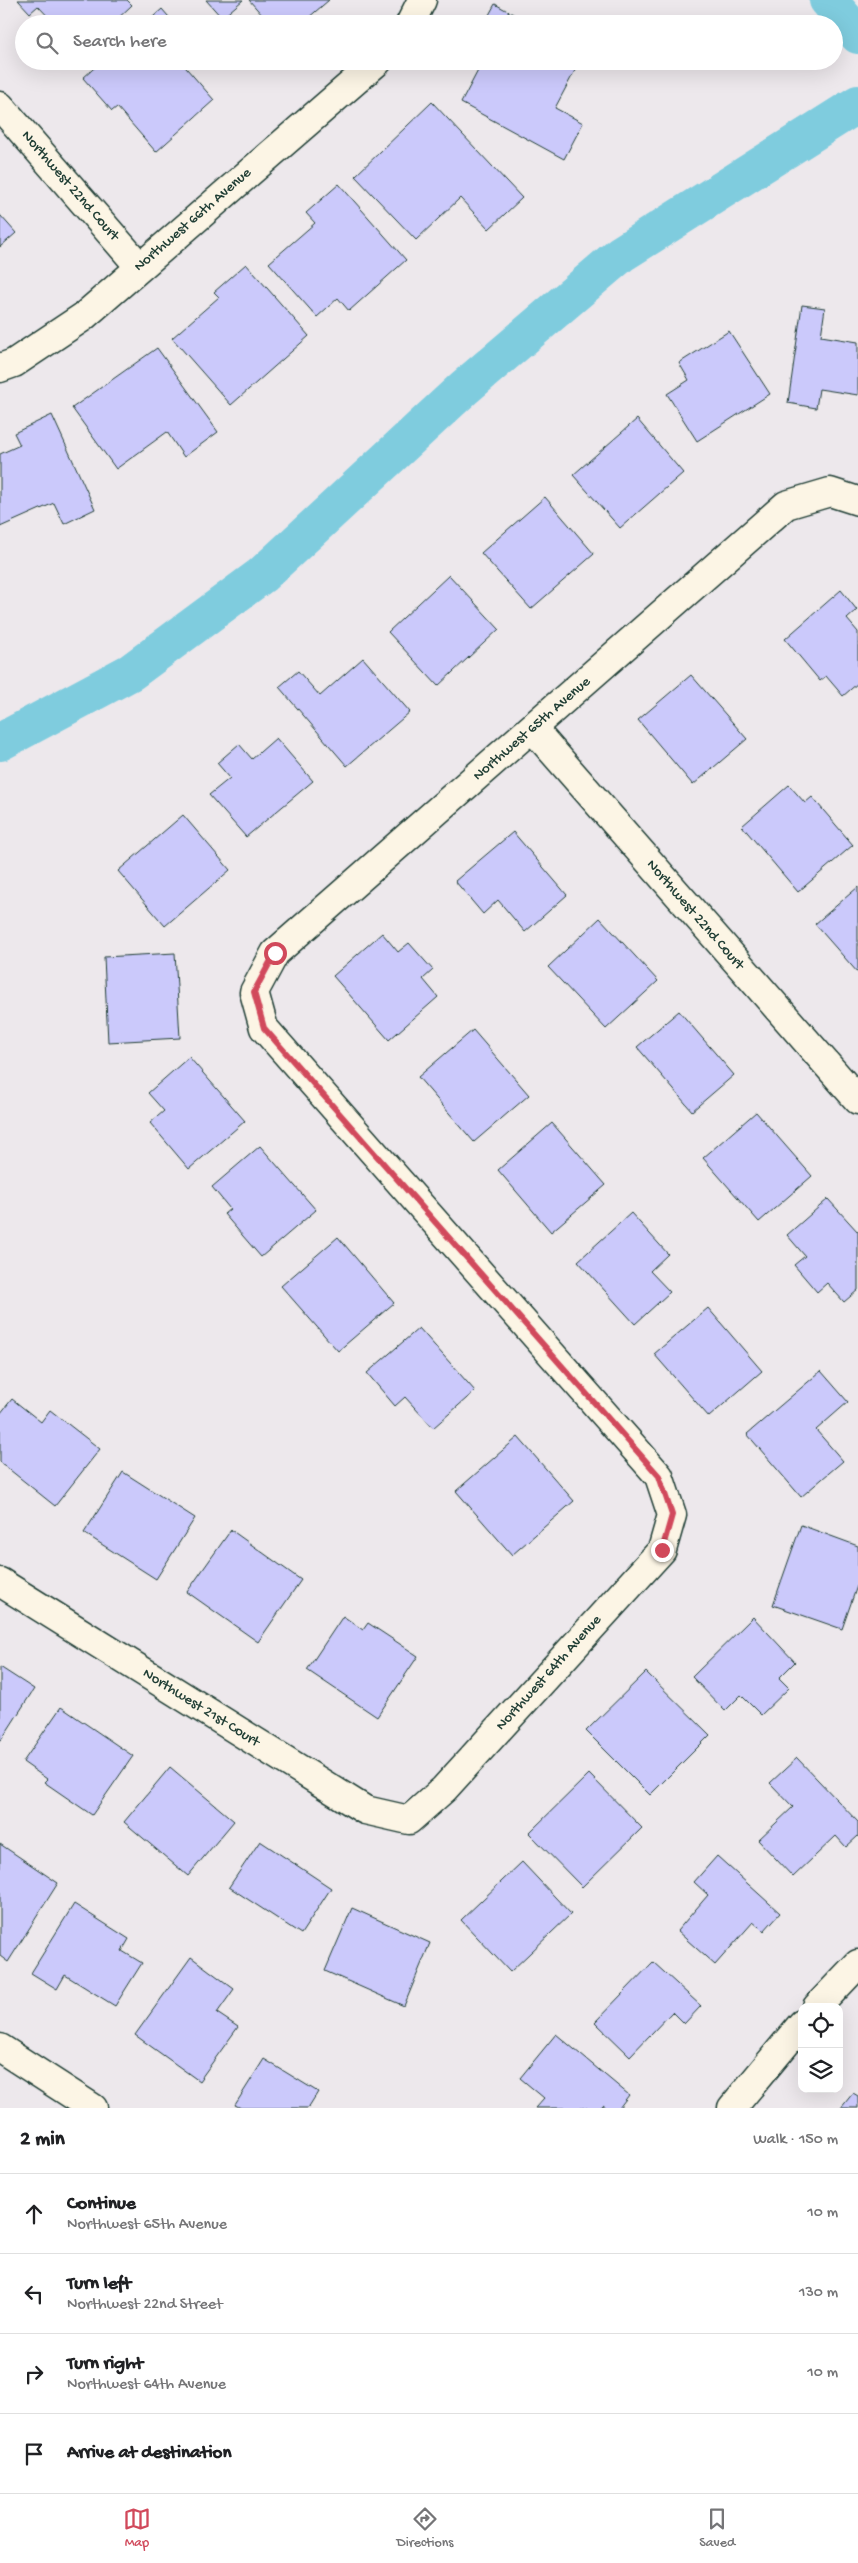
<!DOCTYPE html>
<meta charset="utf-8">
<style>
:root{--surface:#fff;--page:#f2f2f2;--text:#202124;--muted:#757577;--line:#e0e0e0;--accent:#d1495b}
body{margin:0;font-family:"Gochi Hand",sans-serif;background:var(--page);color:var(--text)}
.controls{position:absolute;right:15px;bottom:15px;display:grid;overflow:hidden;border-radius:10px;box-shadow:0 5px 20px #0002}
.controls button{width:45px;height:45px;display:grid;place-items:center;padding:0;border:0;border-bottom:1px solid var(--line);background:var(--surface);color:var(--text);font:25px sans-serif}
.stop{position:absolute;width:15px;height:15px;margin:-11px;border:4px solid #d1495b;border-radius:50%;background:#fff}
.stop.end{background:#d1495b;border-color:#fff;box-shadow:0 1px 5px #0008}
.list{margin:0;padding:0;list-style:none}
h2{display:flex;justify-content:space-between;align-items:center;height:65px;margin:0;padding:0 20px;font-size:21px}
h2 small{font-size:16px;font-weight:400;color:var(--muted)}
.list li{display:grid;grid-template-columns:32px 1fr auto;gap:15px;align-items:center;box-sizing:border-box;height:80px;padding:0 20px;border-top:1px solid var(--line)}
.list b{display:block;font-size:19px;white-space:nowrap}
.list p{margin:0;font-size:16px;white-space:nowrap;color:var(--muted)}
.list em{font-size:16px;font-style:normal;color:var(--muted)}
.icon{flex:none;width:28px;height:28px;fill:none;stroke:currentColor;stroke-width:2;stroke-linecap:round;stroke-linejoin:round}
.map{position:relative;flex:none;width:858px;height:2108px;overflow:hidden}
.search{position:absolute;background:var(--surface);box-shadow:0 5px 20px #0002;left:15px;right:15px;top:15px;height:55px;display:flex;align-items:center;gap:12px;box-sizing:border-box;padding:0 18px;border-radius:28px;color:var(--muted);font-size:19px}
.sheet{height:385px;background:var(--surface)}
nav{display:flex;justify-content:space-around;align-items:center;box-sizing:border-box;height:70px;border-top:1px solid var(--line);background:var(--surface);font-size:14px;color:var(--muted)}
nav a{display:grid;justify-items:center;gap:2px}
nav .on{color:var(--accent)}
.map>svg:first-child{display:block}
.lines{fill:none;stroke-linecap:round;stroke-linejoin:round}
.canal{stroke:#7fccde;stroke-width:38}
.building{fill:#cbc9fb;stroke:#1f3d34}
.minor-casing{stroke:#1f3d34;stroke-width:31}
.minor{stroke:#fcf5e5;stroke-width:28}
.route{stroke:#d1495b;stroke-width:6}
.labels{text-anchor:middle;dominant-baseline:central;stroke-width:4.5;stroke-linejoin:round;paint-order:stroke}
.street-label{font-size:15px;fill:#1f3d34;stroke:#fcf5e5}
</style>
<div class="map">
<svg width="858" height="2108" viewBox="0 0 858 2108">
<rect width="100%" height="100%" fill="#ede8ec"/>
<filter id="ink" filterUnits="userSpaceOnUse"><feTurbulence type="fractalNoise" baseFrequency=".02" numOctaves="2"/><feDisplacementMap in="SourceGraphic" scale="10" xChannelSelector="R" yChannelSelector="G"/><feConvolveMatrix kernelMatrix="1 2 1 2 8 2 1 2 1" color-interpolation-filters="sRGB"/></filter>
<g filter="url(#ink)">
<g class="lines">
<g class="canal">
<polyline points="828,0 858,35"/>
<polyline points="0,742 131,672 262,575 464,388 621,254 858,104"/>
</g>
</g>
<g class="building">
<polygon points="18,0 127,0 132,5 112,24 55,24 38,6 30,13"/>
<polygon points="206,0 243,0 222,18"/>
<polygon points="249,0 329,0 301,24 270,24"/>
<polygon points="495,4 531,24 484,24"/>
<polygon points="162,9 175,24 145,24"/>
<polygon points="102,61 180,61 214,100 156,152 117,107 112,111 83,78"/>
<polygon points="483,61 580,61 555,108 583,123 564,159 461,103"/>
<polygon points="432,102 522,198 489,229 460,198 416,240 355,176"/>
<polygon points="339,184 406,260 349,311 338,298 317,317 269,263 315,223 306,213"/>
<polygon points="0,215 16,233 0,247"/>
<polygon points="246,264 309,336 231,405 172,338 219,297 214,292"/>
<polygon points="802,305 825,308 821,336 858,342 858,395 819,389 816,408 788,403"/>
<polygon points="729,331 770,394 697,441 667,394 689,380 679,363"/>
<polygon points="157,348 218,432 184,457 167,432 116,469 72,408"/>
<polygon points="52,415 95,509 64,524 54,503 0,527 0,454 20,445 14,433"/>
<polygon points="637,419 683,473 620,528 573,475"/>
<polygon points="545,497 594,554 531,609 481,553"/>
<polygon points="449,575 499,629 438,686 388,632"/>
<polygon points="841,590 857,610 847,619 858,632 858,683 843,696 826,676 820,681 785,639"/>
<polygon points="363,658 410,712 347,766 279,687 298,671 320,696"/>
<polygon points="691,675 747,739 693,785 638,720"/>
<polygon points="276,738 313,781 246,837 209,795 230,778 217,763 239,744 252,759"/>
<polygon points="789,785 805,803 812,797 853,845 798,892 742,826"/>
<polygon points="183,815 230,870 165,926 118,871"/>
<polygon points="513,832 567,895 525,932 498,900 483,914 455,881"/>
<polygon points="858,887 858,973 815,924"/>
<polygon points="600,918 658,981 606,1029 548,967"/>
<polygon points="382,933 398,952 409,943 433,970 423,979 438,997 389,1040 333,976"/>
<polygon points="175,953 180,1038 108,1042 104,957"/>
<polygon points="679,1011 734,1075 692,1111 637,1047"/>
<polygon points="473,1030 529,1095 474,1142 418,1077"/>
<polygon points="189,1057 245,1121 189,1169 150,1123 164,1111 148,1093"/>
<polygon points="756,1112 812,1176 759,1222 703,1158"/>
<polygon points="552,1123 606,1185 551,1232 498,1170"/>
<polygon points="260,1146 316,1210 261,1257 224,1214 230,1209 212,1187"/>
<polygon points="828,1199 858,1232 858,1290 844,1302 827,1283 817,1292 794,1265 805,1256 787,1235"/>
<polygon points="631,1213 668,1254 650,1271 670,1292 635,1324 578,1261"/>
<polygon points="338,1237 394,1303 338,1351 281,1286"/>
<polygon points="708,1308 762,1371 709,1417 654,1354"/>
<polygon points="419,1328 475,1391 433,1428 405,1397 395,1406 367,1373"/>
<polygon points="821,1371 848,1402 816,1430 843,1461 801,1497 747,1434"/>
<polygon points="12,1399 41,1422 50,1410 100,1449 55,1506 0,1462 0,1414"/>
<polygon points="518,1437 574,1501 512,1555 456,1491"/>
<polygon points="123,1472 195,1518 156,1579 84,1533"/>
<polygon points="801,1525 858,1546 858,1583 842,1629 773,1605"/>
<polygon points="231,1530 301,1580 258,1642 187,1592"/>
<polygon points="343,1616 363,1630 368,1623 418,1656 377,1717 307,1670"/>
<polygon points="753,1617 795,1662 779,1678 789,1688 761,1715 741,1695 725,1711 692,1677"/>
<polygon points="0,1667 34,1689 0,1742"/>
<polygon points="646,1672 710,1735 650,1795 586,1731"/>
<polygon points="61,1707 133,1756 92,1815 44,1782 47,1779 23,1762"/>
<polygon points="797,1758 858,1822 858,1836 846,1847 836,1836 793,1877 758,1840 793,1807 770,1783"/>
<polygon points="170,1767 234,1821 188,1876 124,1822"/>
<polygon points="589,1774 642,1828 582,1887 529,1833"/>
<polygon points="260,1841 331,1888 301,1934 229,1887"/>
<polygon points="0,1844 58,1883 8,1962 0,1956"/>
<polygon points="717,1856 780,1913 764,1931 753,1922 715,1965 677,1931 708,1895 694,1882"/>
<polygon points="522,1862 571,1914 510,1972 461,1920"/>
<polygon points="74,1904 129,1939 122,1951 142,1963 115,2006 65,1975 57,1989 31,1973"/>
<polygon points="352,1908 430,1943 404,2006 325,1971"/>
<polygon points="191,1957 234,1989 217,2013 238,2027 199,2081 135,2035"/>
<polygon points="653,1962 701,2006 684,2024 672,2012 630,2056 595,2022"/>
<polygon points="556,2034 629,2095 619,2108 607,2108 603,2105 600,2108 535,2108 544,2098 520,2078"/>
<polygon points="264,2059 318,2092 308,2108 241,2108 235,2105"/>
<polygon points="853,2093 858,2096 858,2108 841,2108"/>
</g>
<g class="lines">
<defs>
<g id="minor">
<polyline points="410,24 422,0"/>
<polyline points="0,106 139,266"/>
<polyline points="0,368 14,363 83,317 378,61"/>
<polyline points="533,729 858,1100"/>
<polyline points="0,1582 365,1810 409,1820 444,1789 662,1550 672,1515 659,1476 264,1028 254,992 275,953 786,505 830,492 858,501"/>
<polyline points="817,2007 858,1964"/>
<polyline points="0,2048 93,2108"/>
<polyline points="732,2108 802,2024"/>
</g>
</defs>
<use href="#minor" class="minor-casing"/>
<use href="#minor" class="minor"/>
</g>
</g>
<g class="lines" filter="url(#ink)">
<polyline class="route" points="275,953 254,992 264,1028 659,1476 672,1515 662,1550"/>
</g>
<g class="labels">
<g class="street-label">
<text transform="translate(70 186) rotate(49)">Northwest 22nd Court</text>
<text transform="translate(193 220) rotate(-41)">Northwest 66th Avenue</text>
<text transform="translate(532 729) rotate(-41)">Northwest 65th Avenue</text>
<text transform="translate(695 915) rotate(49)">Northwest 22nd Court</text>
<text transform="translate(549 1673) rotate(-48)">Northwest 64th Avenue</text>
<text transform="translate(201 1708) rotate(32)">Northwest 21st Court</text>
</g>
</g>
</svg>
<div class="controls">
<button><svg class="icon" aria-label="locate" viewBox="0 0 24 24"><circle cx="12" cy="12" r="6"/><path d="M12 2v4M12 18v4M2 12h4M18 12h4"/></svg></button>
<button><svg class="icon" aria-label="layers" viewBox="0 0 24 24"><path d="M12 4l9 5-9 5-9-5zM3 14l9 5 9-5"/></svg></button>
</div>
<div class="stop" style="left:275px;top:953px"></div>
<div class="stop end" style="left:662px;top:1550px"></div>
<div class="search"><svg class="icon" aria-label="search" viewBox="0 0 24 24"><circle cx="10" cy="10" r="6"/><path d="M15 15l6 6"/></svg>Search here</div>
</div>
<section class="sheet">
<h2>2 min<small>Walk · 150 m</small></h2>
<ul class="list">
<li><svg class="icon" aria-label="ahead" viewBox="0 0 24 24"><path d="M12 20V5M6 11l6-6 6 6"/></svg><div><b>Continue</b><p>Northwest 65th Avenue</p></div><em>10 m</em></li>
<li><svg class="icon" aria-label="left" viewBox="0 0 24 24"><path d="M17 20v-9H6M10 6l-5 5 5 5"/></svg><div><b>Turn left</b><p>Northwest 22nd Street</p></div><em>130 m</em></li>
<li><svg class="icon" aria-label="right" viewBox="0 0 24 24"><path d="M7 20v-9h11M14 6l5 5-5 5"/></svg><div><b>Turn right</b><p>Northwest 64th Avenue</p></div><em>10 m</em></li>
<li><svg class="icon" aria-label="arrive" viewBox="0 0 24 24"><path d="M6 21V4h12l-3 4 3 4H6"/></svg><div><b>Arrive at destination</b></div></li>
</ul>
</section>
<nav>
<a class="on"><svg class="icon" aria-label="map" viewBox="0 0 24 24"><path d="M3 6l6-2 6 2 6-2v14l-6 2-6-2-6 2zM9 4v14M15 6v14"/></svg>Map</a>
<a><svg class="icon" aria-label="directions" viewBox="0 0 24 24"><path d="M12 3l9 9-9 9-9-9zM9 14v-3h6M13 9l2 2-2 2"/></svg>Directions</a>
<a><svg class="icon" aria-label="saved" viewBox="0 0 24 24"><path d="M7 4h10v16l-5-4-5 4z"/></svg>Saved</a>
</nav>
